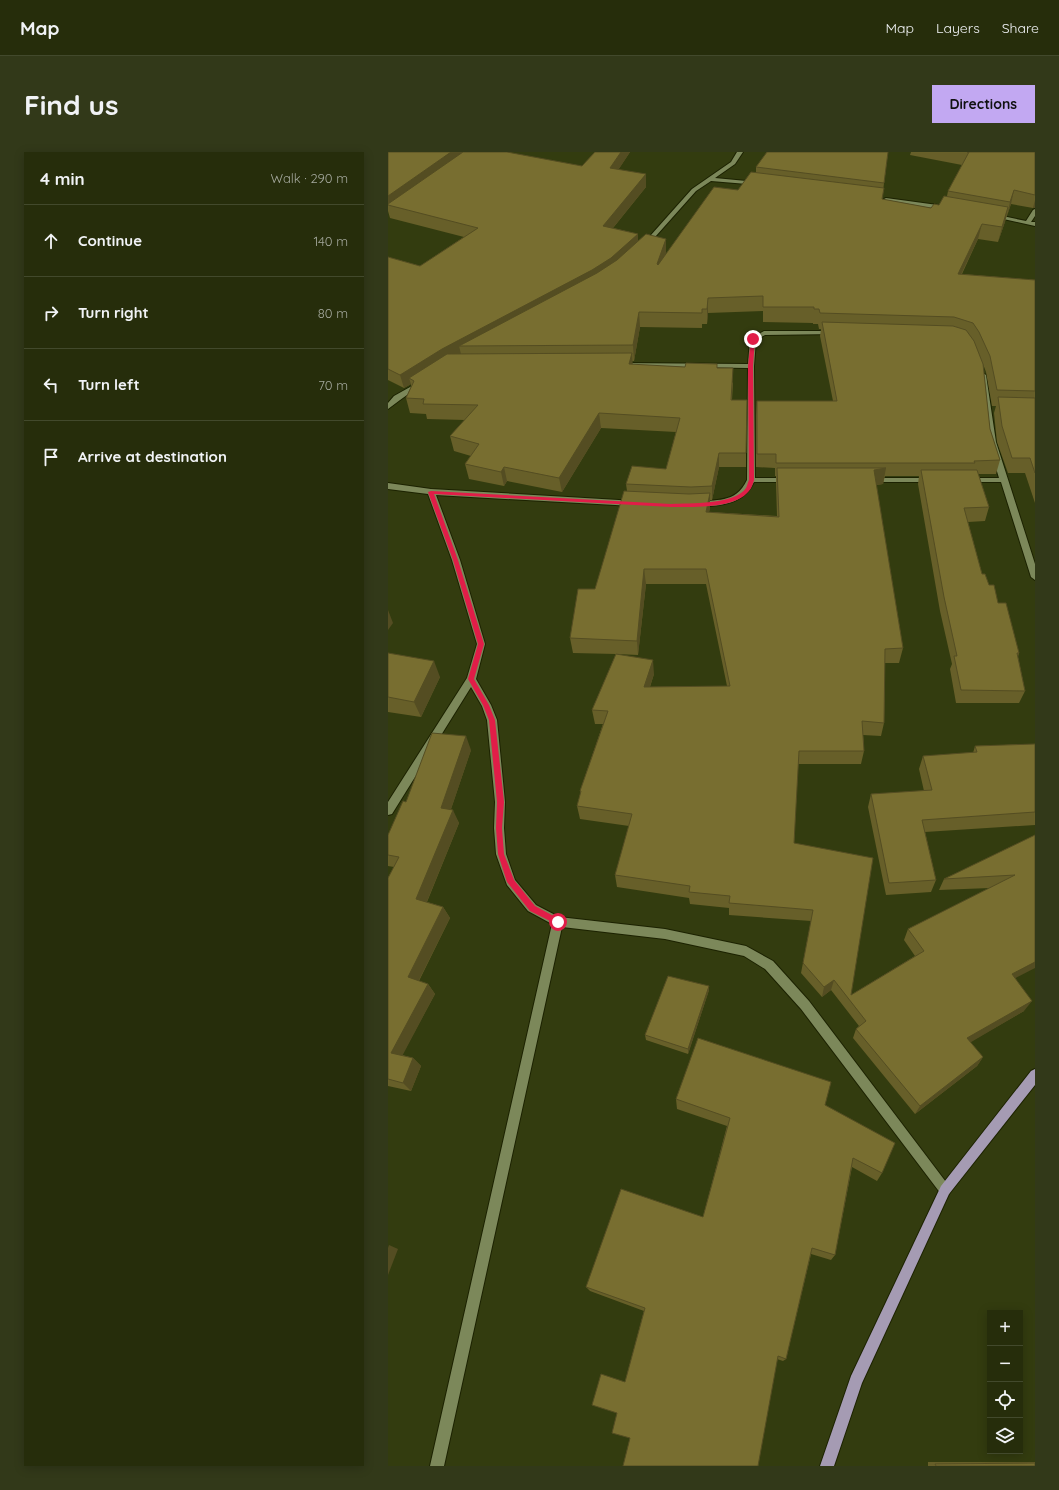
<!DOCTYPE html>
<meta charset="utf-8">
<style>
:root{--surface:#262d0b;--page:#323919;--text:#f1f3f6;--muted:#a4a89d;--line:#42492c;--accent:#c2a8f2}
body{margin:0;font-family:Quicksand,sans-serif;background:var(--page);color:var(--text)}
.controls{position:absolute;right:12px;bottom:12px;display:grid;overflow:hidden;border-radius:0px;box-shadow:0 2px 10px #0003}
.controls button{width:36px;height:36px;display:grid;place-items:center;padding:0;border:0;border-bottom:1px solid var(--line);background:var(--surface);color:var(--text);font:20px sans-serif}
.stop{position:absolute;width:12px;height:12px;margin:-9px;border:3px solid #e11d48;border-radius:50%;background:#fff}
.stop.end{background:#e11d48;border-color:#fff;box-shadow:0 1px 4px #0008}
.list{margin:0;padding:0;list-style:none}
h2{display:flex;justify-content:space-between;align-items:center;height:52px;margin:0;padding:0 16px;font-size:17px}
h2 small{font-size:13px;font-weight:400;color:var(--muted)}
.list li{display:grid;grid-template-columns:26px 1fr auto;gap:12px;align-items:center;box-sizing:border-box;height:72px;padding:0 16px;border-top:1px solid var(--line)}
.list b{display:block;font-size:15px;white-space:nowrap}
.list em{font-size:13px;font-style:normal;color:var(--muted)}
.icon{flex:none;width:22px;height:22px;fill:none;stroke:currentColor;stroke-width:2;stroke-linecap:round;stroke-linejoin:round}
.map{position:relative;flex:none;width:647px;height:1314px;overflow:hidden;border-radius:0px}
header{display:flex;align-items:center;gap:24px;box-sizing:border-box;height:56px;padding:0 20px;background:var(--surface);border-bottom:1px solid var(--line)}
header strong{font-size:19px}
nav{display:flex;gap:22px;margin-inline-start:auto;font-size:14px}
.intro{display:flex;align-items:center;justify-content:space-between;box-sizing:border-box;height:96px;padding:0 24px}
h1{margin:0;font-size:28px}
.button{padding:10px 18px;border-radius:0px;background:var(--accent);color:#111;font-size:14px;font-weight:700}
main{display:flex;gap:24px;padding:0 24px}
aside{flex:1;background:var(--surface);border-radius:0px;box-shadow:0 2px 10px #0003}
.map>svg:first-child{display:block}
.lines{fill:none;stroke-linecap:round;stroke-linejoin:round}
.minor-casing{stroke:#1c2201;stroke-width:2}
.major-casing{stroke:#1c2201;stroke-width:2}
.minor{fill:#7c885a;fill-rule:evenodd}
.major{fill:#a59bb3;fill-rule:evenodd}
.wall{fill:#675f29;fill-rule:evenodd}
.shaded-wall{fill:#544d22}
.building{fill:#786e30;stroke:#544d22}
.route{fill:#e11d48}
</style>
<header>
<strong>Map</strong>
<nav><a>Map</a><a>Layers</a><a>Share</a></nav>
</header>
<div class="intro"><h1>Find us</h1><a class="button">Directions</a></div>
<main>
<aside>
<h2>4 min<small>Walk · 290 m</small></h2>
<ul class="list">
<li><svg class="icon" aria-label="ahead" viewBox="0 0 24 24"><path d="M12 20V5M6 11l6-6 6 6"/></svg><div><b>Continue</b></div><em>140 m</em></li>
<li><svg class="icon" aria-label="right" viewBox="0 0 24 24"><path d="M7 20v-9h11M14 6l5 5-5 5"/></svg><div><b>Turn right</b></div><em>80 m</em></li>
<li><svg class="icon" aria-label="left" viewBox="0 0 24 24"><path d="M17 20v-9H6M10 6l-5 5 5 5"/></svg><div><b>Turn left</b></div><em>70 m</em></li>
<li><svg class="icon" aria-label="arrive" viewBox="0 0 24 24"><path d="M6 21V4h12l-3 4 3 4H6"/></svg><div><b>Arrive at destination</b></div></li>
</ul>
</aside>
<div class="map">
<svg width="647" height="1314" viewBox="0 0 647 1314">
<rect width="100%" height="100%" fill="#333c0f"/>
<g class="lines">
<defs>
<g id="minor">
<polygon points="349,0 355,0 347,12 327,26 369,30 372,32 371,33 323,29 308,39 259,94 255,94 255,92 304,37 343,10"/>
<polygon points="498,46 557,54 560,56 557,58 496,49 496,47"/>
<polygon points="647,57 647,64 643,70 647,70 647,74 602,64 605,62 638,69 645,58"/>
<path d="M446,179l3,2 -1,1 -71,1 -9,5 -2,26 1,112h37v4h-38c-9,18 -25,23 -44,24 -5,1 -11,2 -16,1v-4c22,-5 41,2 53,-23l1,-112 -129,-2 -3,-2 1,-1 131,1 2,-25 14,-8z"/>
<polygon points="595,221 598,223 608,290 647,412 647,428 643,425 613,330 579,330 575,328 579,326 611,326 600,290 592,223"/>
<polygon points="31,230 35,232 33,233 12,248 0,257 0,251 6,244"/>
<polygon points="480,326 543,326 547,328 543,330 480,330"/>
<polygon points="0,331 43,337 248,349 249,351 245,354 48,343 72,408 97,492 88,527 103,553 109,568 117,650 116,676 118,702 127,728 148,753 171,765 277,777 358,794 385,809 421,849 561,1034 563,1038 561,1042 557,1044 553,1042 413,857 377,817 356,804 277,787 174,775 56,1314 42,1314 164,772 140,759 119,733 108,702 106,676 107,650 99,568 94,554 83,535 4,662 0,663 0,650 79,526 89,492 64,408 40,342 0,337"/>
</g>
<polygon id="major" points="647,917 647,933 561,1042 474,1231 446,1314 432,1314 463,1224 553,1034 643,919"/>
</defs>
<use href="#minor" class="minor-casing"/>
<use href="#major" class="major-casing"/>
<use href="#minor" class="minor"/>
<use href="#major" class="major"/>
</g>
<g class="wall">
<path d="M0,0l194,14 13,-14h35l-12,18 28,17 -33,41 25,6v7l28,13 72,-64 18,-18v-5l132,-15 -6,47 49,9 8,-3 8,-9 1,-5 14,-26 -52,-10 1,-3h124v56h-2l-22,-4 -13,38 -20,-3 -16,35 73,6v223l-10,-30h-17l-11,-31 -3,-29 2,-7h-4l-6,-34 -3,-8 7,65 10,31 -4,14h-18l11,33 -4,14 -17,1 14,52 16,29 21,50 -1,4 7,34 -6,12h-63l-6,-34 2,-5 -12,-53 -22,-127 1,-8h-34l-2,8 -7,1 27,163 -4,15h-14l-1,60 -3,13 -18,-1 1,16 -3,13h-63l-4,79 57,152 64,-39 -11,-16 4,-11 82,-41 -51,2 5,-11 91,-44 -20,144 9,32 -54,31 13,15 -6,9 -62,48 -62,-76 3,-9 3,-3 -28,-36 -9,7 -21,-24 10,-52 -82,-6v-7l-39,-4 -1,-6 -72,-11 -2,-12 14,-49 -49,-7 -3,-13 3,-11v-4l23,-67h-8l-3,-14 24,-56 -43,-1 -3,-15 25,-49 32,-98 -1,-7 40,-15 10,-37 -75,-4 -39,64 -55,-11 -3,5 -35,-7 -4,-15 6,-8 -17,-5 -4,-15 15,-16 -38,-1 -1,-5 -16,-1 -4,-15 5,-12v-2l-7,4 -16,-8v-123l32,9 44,-29 -74,-19 -2,-7zM375,159v11l50,1v1h5l1,5h2l-1,7 13,65h-76l-1,14v52l19,1v8h1v8l1,32 -68,-4 1,-4v-8h2l7,-33h27v-14l-14,-53 1,-17 -16,-15v-4l-32,3 -53,-2v-4h2l6,-34 62,1v-4h5l1,-11zM258,432h60l21,102 -77,1 4,-13 -38,-20 22,1z"/>
<polygon points="0,501 52,525 33,565 0,560"/>
<polygon points="647,592 647,673 537,680 548,728 543,740 498,743 480,655 483,642 536,639 531,617 535,604 585,601 587,594"/>
<polygon points="83,598 63,657 71,671 39,750 55,755 62,766 31,829 40,832 47,842 14,903 25,906 33,914 23,939 0,934 0,726 6,715 0,714 0,683 18,650"/>
<polygon points="321,838 300,902 258,888 257,883"/>
<polygon points="288,947 437,953 494,1021 489,1029 464,1015 447,1103 443,1108 423,1102 398,1207 395,1209 389,1207 242,1286 237,1230 256,1159 202,1139 198,1135 315,1065 339,974 289,957"/>
<rect x="540" y="1310" width="107" height="4"/>
</g>
<g class="shaded-wall">
<polygon points="63,0 77,0 0,53 0,44"/>
<polygon points="233,0 242,0 223,29 222,16"/>
<polygon points="258,22 258,35 216,87 215,74"/>
<polygon points="626,38 623,52 619,64 622,50"/>
<polygon points="647,48 647,56 645,56"/>
<polygon points="620,55 617,70 610,90 614,75"/>
<polygon points="594,72 590,87 566,137 570,122"/>
<polygon points="250,82 250,95 224,119 71,194 73,202 26,229 21,226 23,232 16,236 12,223 54,197"/>
<polygon points="278,87 278,102 270,127 269,112"/>
<polygon points="320,146 320,161 319,172 319,157"/>
<polygon points="251,160 252,175 246,209 245,193"/>
<polygon points="244,201 245,216 241,212"/>
<polygon points="211,261 213,276 174,340 171,326"/>
<polygon points="331,301 331,315 324,348 324,334"/>
<polygon points="116,315 119,329 116,334 113,320"/>
<polygon points="498,316 495,332 483,334 486,318"/>
<polygon points="322,341 322,356 318,375 318,360"/>
<polygon points="256,417 258,432 250,503 249,489"/>
<polygon points="0,458 5,471 0,478"/>
<polygon points="265,508 266,522 257,549 256,535"/>
<polygon points="46,509 52,525 33,565 26,550"/>
<polygon points="78,584 83,598 59,669 53,656"/>
<polygon points="65,658 71,671 35,759 28,747"/>
<polygon points="55,755 62,766 27,836 20,825"/>
<polygon points="647,810 647,816 616,832 624,822"/>
<polygon points="446,828 443,838 434,845 436,835"/>
<polygon points="40,832 47,842 11,910 3,901"/>
<polygon points="321,834 321,838 300,902 300,897"/>
<polygon points="644,849 636,859 573,896 579,886"/>
<polygon points="595,905 589,914 527,962 532,954"/>
<polygon points="25,906 33,914 23,939 15,931"/>
<polygon points="1,1093 10,1097 0,1123 0,1096"/>
</g>
<g class="building">
<polygon points="0,0 63,0 0,44"/>
<polygon points="75,0 119,0 194,14 207,0 233,0 222,16 258,22 215,74 250,82 223,106 204,118 54,197 12,223 0,217 0,105 32,114 90,76 0,53 0,52"/>
<polygon points="379,0 500,0 496,31 368,15"/>
<polygon points="579,0 647,0 647,43 626,38 622,50 560,39 581,0"/>
<polygon points="363,20 496,36 494,47 543,56 546,52 551,53 556,44 620,55 614,75 594,72 570,122 647,128 647,239 609,238 602,204 591,180 585,171 566,165 432,161 431,157 426,157 426,155 375,155 375,144 320,146 319,157 314,157 314,161 251,160 245,193 71,194 209,121 229,108 258,82 278,87 269,112 270,113 326,35 350,38"/>
<polygon points="434,170 565,174 578,178 586,189 595,212 602,277 612,308 586,309 587,311 388,311 388,302 369,302 369,249 449,249"/>
<polygon points="244,201 241,212 297,215 298,211 329,212 329,216 345,216 343,248 359,248 358,301 331,301 324,334 303,335 238,332 244,314 278,317 292,266 211,261 171,326 116,315 113,320 77,312 91,292 62,284 90,253 35,252 36,247 18,246 26,229 21,226 59,202"/>
<polygon points="610,245 647,246 647,321 642,306 624,306 614,274"/>
<polygon points="389,316 498,316 486,318 515,496 497,497 496,571 474,569 476,599 411,599 406,691 485,706 463,843 536,799 520,777 627,723 556,727 647,683 647,810 624,822 644,849 579,886 595,905 532,954 468,877 478,869 446,828 436,835 415,811 425,758 341,751 342,744 301,740 302,734 227,723 244,662 189,654 193,639 192,639 220,559 204,558 228,502 265,508 256,535 342,534 318,417 256,417 249,489 182,486 190,437 207,437 236,339 301,342 322,341 318,360 391,365"/>
<polygon points="533,318 589,318 601,355 576,356 594,422 597,422 601,433 606,433 610,451 618,451 631,501 629,501 637,539 573,538 566,504 569,504 556,445"/>
<polygon points="0,501 46,509 26,550 0,545"/>
<polygon points="44,581 78,584 53,656 65,658 28,747 55,755 20,825 40,832 3,901 25,906 15,931 0,927 0,726 11,705 0,703 0,683 15,649 18,650"/>
<polygon points="647,592 647,660 534,668 548,728 501,731 483,642 544,638 535,604 589,600 587,594"/>
<polygon points="280,824 321,834 300,897 257,883"/>
<polygon points="310,886 443,930 437,953 507,991 494,1021 465,1006 447,1103 424,1096 398,1207 390,1204 370,1314 235,1314 242,1286 224,1281 229,1261 204,1253 213,1222 237,1230 257,1156 198,1135 233,1037 315,1065 342,966 288,947"/>
<polygon points="647,1311 647,1314 548,1314 547,1312"/>
</g>
<path class="route" d="M365,186l2,1 -2,27 1,114c-1,3 -2,8 -5,11 -14,18 -57,16 -78,16l-237,-13 24,66 26,84 -10,35 15,26 6,15 9,82 -2,26 2,26 10,26 21,26 26,14v5h-3l-28,-14 -23,-29 -9,-28 -2,-26 1,-26 -8,-82 -6,-15 -15,-26 10,-35 -25,-84 -25,-68 3,-1 240,13c18,-1 64,1 75,-16 1,-2 2,-6 3,-8l-1,-114 3,-27z"/>
</svg>
<div class="controls">
<button>+</button>
<button>−</button>
<button><svg class="icon" aria-label="locate" viewBox="0 0 24 24"><circle cx="12" cy="12" r="6"/><path d="M12 2v4M12 18v4M2 12h4M18 12h4"/></svg></button>
<button><svg class="icon" aria-label="layers" viewBox="0 0 24 24"><path d="M12 4l9 5-9 5-9-5zM3 14l9 5 9-5"/></svg></button>
</div>
<div class="stop" style="left:170px;top:770px"></div>
<div class="stop end" style="left:365px;top:187px"></div>
</div>
</main>
